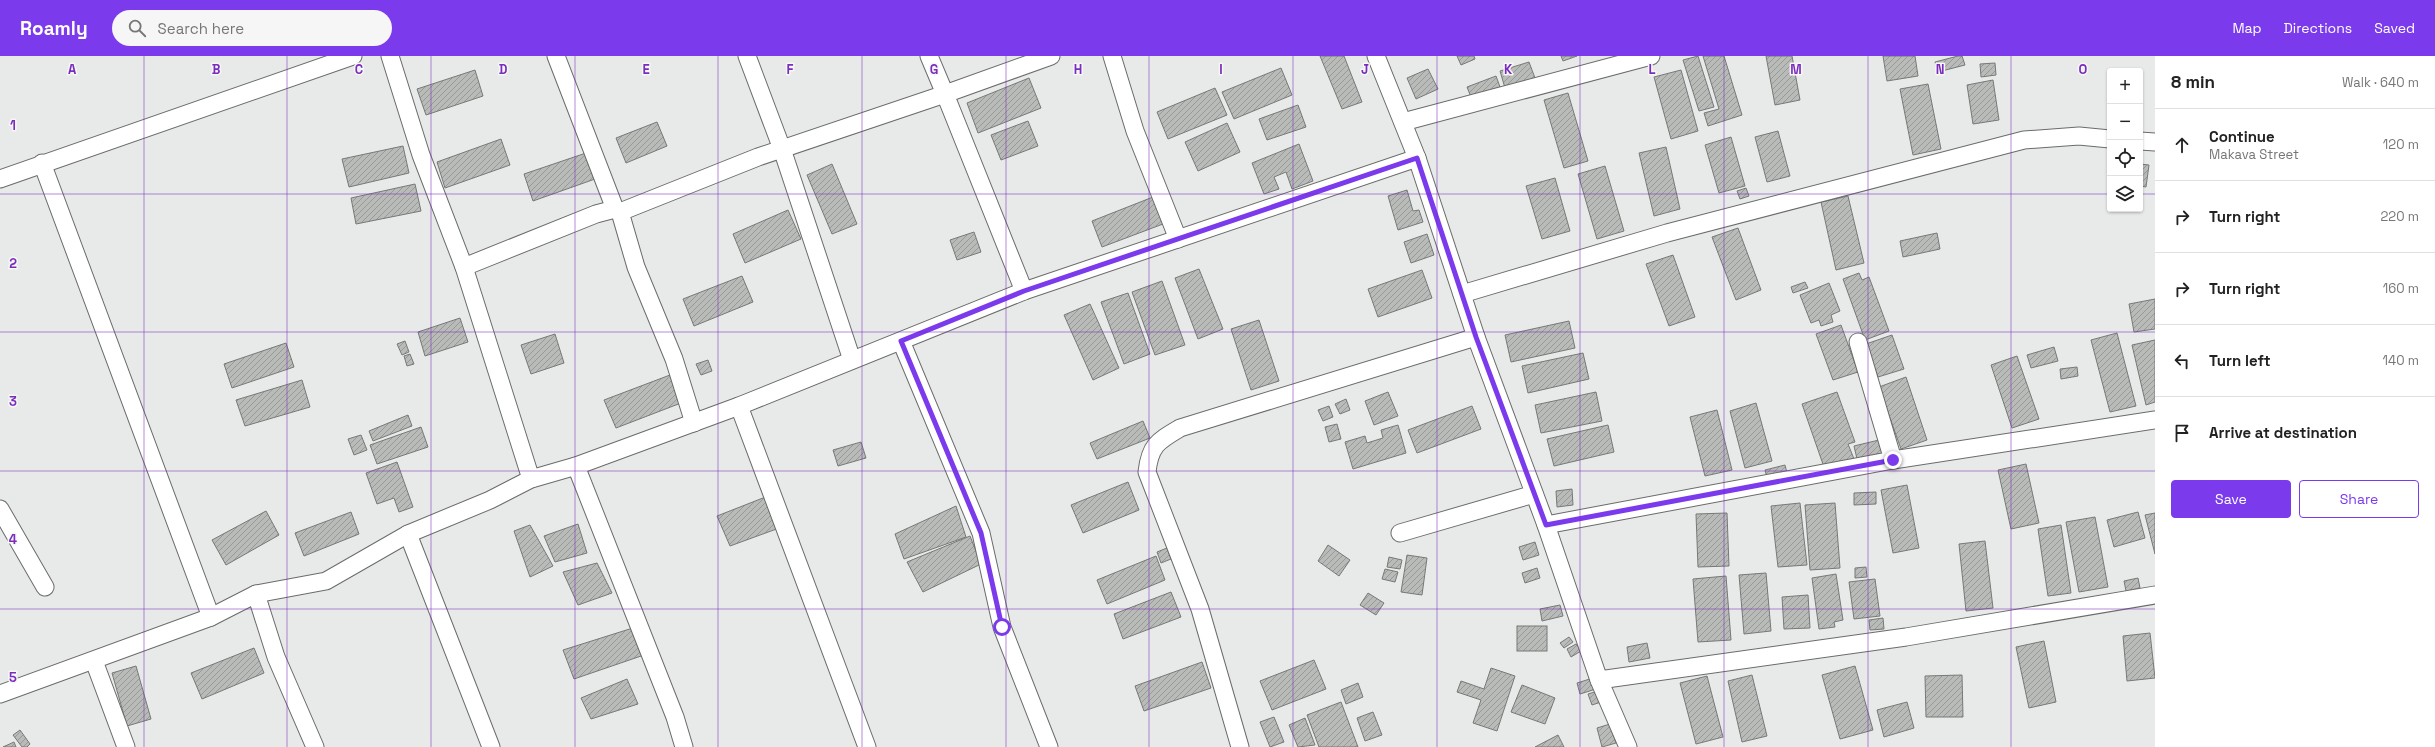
<!DOCTYPE html>
<meta charset="utf-8">
<style>
:root{--surface:#fff;--page:#f6f6f6;--text:#222;--muted:#767676;--line:#e0e0e0;--accent:#7c3aed}
body{margin:0;font-family:"Space Grotesk",sans-serif;background:var(--page);color:var(--text)}
.controls{position:absolute;right:12px;top:12px;display:grid;overflow:hidden;border-radius:4px;box-shadow:0 1px 3px #0004}
.controls button{width:36px;height:36px;display:grid;place-items:center;padding:0;border:0;border-bottom:1px solid var(--line);background:var(--surface);color:var(--text);font:20px sans-serif}
.stop{position:absolute;width:12px;height:12px;margin:-9px;border:3px solid #7c3aed;border-radius:50%;background:#fff}
.stop.end{background:#7c3aed;border-color:#fff;box-shadow:0 1px 4px #0008}
.list{margin:0;padding:0;list-style:none}
h2{display:flex;justify-content:space-between;align-items:center;height:52px;margin:0;padding:0 16px;font-size:17px}
h2 small{font-size:13px;font-weight:400;color:var(--muted)}
.list li{display:grid;grid-template-columns:26px 1fr auto;gap:12px;align-items:center;box-sizing:border-box;height:72px;padding:0 16px;border-top:1px solid var(--line)}
.list b{display:block;font-size:15px;white-space:nowrap}
.list p{margin:0;font-size:13px;white-space:nowrap;color:var(--muted)}
.list em{font-size:13px;font-style:normal;color:var(--muted)}
.actions{display:flex;gap:8px;padding:12px 16px}
.actions a{flex:1;padding:9px 0;border:1px solid var(--accent);border-radius:4px;text-align:center;font-size:14px;color:var(--accent)}
.actions .main{background:var(--accent);color:#fff}
.icon{flex:none;width:22px;height:22px;fill:none;stroke:currentColor;stroke-width:2;stroke-linecap:round;stroke-linejoin:round}
.map{position:relative;flex:none;width:2155px;height:691px;overflow:hidden}
header{display:flex;align-items:center;gap:24px;box-sizing:border-box;height:56px;padding:0 20px;background:var(--accent);color:#fff}
header strong{font-size:19px}
nav{display:flex;gap:22px;margin-inline-start:auto;font-size:14px}
.search{width:280px;height:36px;background:var(--page);display:flex;align-items:center;gap:10px;box-sizing:border-box;padding:0 14px;border-radius:22px;color:var(--muted);font-size:15px}
main{display:flex}
aside{flex:1;background:var(--surface)}
.map>svg:first-child{display:block}
.building{fill:url(#building-hatch);stroke:#767977}
.lines{fill:none;stroke-linecap:round;stroke-linejoin:round}
.minor-casing{stroke:#6a6c6a;stroke-width:19}
.minor{stroke:#fff;stroke-width:17}
.route{stroke:#7c3aed;stroke-width:5}
.grid{fill:none;stroke:#7b2cbf;stroke-width:1;stroke-opacity:0.55}
.grid-label{font-size:13px;text-anchor:middle;font-weight:bold;fill:#7b2cbf;stroke:#f5f8f5;stroke-width:3;stroke-linejoin:round;paint-order:stroke}
</style>
<header>
<strong>Roamly</strong>
<div class="search"><svg class="icon" aria-label="search" viewBox="0 0 24 24"><circle cx="10" cy="10" r="6"/><path d="M15 15l6 6"/></svg>Search here</div>
<nav><a>Map</a><a>Directions</a><a>Saved</a></nav>
</header>
<main>
<div class="map">
<svg width="2155" height="691" viewBox="0 0 2155 691">
<defs>
<pattern id="building-hatch" width="6" height="6" patternUnits="userSpaceOnUse"><rect width="6" height="6" fill="#b8bbb8"/><path d="M-1 1l2-2M0 6l6-6M5 7l2-2" fill="none" stroke="#969996"/></pattern>
</defs>
<rect width="100%" height="100%" fill="#e7eae8"/>
<g class="building">
<polygon points="1320,0 1344,0 1362,46 1342,53"/>
<polygon points="1457,0 1474,0 1475,3 1461,9"/>
<polygon points="1561,0 1577,0 1563,5"/>
<polygon points="1698,0 1714,51 1699,55 1683,4"/>
<polygon points="1703,0 1724,0 1742,59 1708,70 1704,57 1719,53"/>
<polygon points="1766,0 1792,0 1800,44 1775,49"/>
<polygon points="1883,0 1915,0 1918,20 1887,25"/>
<polygon points="1958,0 1962,0 1965,9 1938,16 1935,6"/>
<polygon points="1529,6 1535,22 1505,32 1500,15"/>
<polygon points="1995,7 1996,19 1981,21 1980,8"/>
<polygon points="1281,12 1292,39 1234,63 1222,36"/>
<polygon points="1428,13 1438,33 1416,43 1407,22"/>
<polygon points="475,14 483,40 426,59 417,33"/>
<polygon points="1681,14 1698,75 1671,83 1654,21"/>
<polygon points="1496,20 1500,31 1471,41 1467,31"/>
<polygon points="1029,22 1041,52 978,77 967,47"/>
<polygon points="1993,24 1999,64 1973,68 1967,29"/>
<polygon points="1928,28 1941,93 1913,99 1900,33"/>
<polygon points="1215,32 1227,59 1168,83 1157,56"/>
<polygon points="1568,37 1588,105 1564,112 1544,44"/>
<polygon points="1298,49 1306,71 1267,84 1259,63"/>
<polygon points="1028,65 1038,90 1001,104 991,79"/>
<polygon points="657,66 667,90 626,107 616,82"/>
<polygon points="1227,67 1240,96 1198,115 1185,86"/>
<polygon points="1778,75 1790,120 1767,126 1755,81"/>
<polygon points="1731,81 1745,130 1719,137 1705,89"/>
<polygon points="501,83 510,109 445,132 437,106"/>
<polygon points="1299,88 1313,125 1292,133 1286,116 1274,121 1279,133 1264,138 1252,107"/>
<polygon points="403,90 409,117 349,131 342,103"/>
<polygon points="1666,91 1680,153 1654,160 1639,97"/>
<polygon points="586,97 595,123 533,145 524,118"/>
<polygon points="832,108 857,168 832,178 807,119"/>
<polygon points="2140,108 2149,109 2146,131 2140,130"/>
<polygon points="1605,110 1624,175 1597,183 1578,118"/>
<polygon points="1555,122 1570,175 1542,183 1526,130"/>
<polygon points="415,128 421,155 356,168 351,142"/>
<polygon points="1746,132 1749,140 1740,143 1737,135"/>
<polygon points="1407,134 1413,155 1419,154 1423,166 1398,174 1388,140"/>
<polygon points="1848,140 1864,207 1836,214 1821,146"/>
<polygon points="1153,141 1163,168 1102,191 1092,165"/>
<polygon points="788,154 801,183 745,207 733,178"/>
<polygon points="1738,172 1761,234 1736,244 1712,181"/>
<polygon points="974,176 981,196 957,204 950,184"/>
<polygon points="1937,177 1940,193 1903,201 1900,185"/>
<polygon points="1427,178 1434,199 1411,207 1404,186"/>
<polygon points="1673,199 1695,261 1669,270 1646,208"/>
<polygon points="1199,213 1223,273 1198,283 1175,222"/>
<polygon points="1422,214 1432,242 1378,261 1368,233"/>
<polygon points="1859,217 1862,224 1869,221 1889,275 1865,284 1843,223"/>
<polygon points="742,220 753,246 694,270 683,243"/>
<polygon points="1162,225 1185,289 1155,299 1132,236"/>
<polygon points="1805,226 1808,232 1793,237 1791,231"/>
<polygon points="1829,227 1840,255 1831,259 1833,266 1821,270 1819,264 1811,267 1800,239"/>
<polygon points="1128,237 1150,298 1124,308 1101,246"/>
<polygon points="2155,243 2155,273 2134,276 2129,248"/>
<polygon points="1090,248 1119,312 1093,324 1064,259"/>
<polygon points="460,262 468,286 425,300 418,276"/>
<polygon points="1259,264 1279,325 1251,334 1231,273"/>
<polygon points="1569,265 1575,292 1511,306 1505,279"/>
<polygon points="1841,269 1858,316 1833,324 1816,278"/>
<polygon points="2117,277 2136,350 2110,356 2091,284"/>
<polygon points="555,278 564,307 531,318 521,289"/>
<polygon points="1892,279 1904,313 1878,321 1866,288"/>
<polygon points="2155,284 2155,346 2146,349 2132,289"/>
<polygon points="405,285 409,296 402,299 397,288"/>
<polygon points="286,287 294,311 232,332 224,308"/>
<polygon points="2054,291 2058,305 2031,312 2027,299"/>
<polygon points="1583,297 1589,323 1528,337 1522,310"/>
<polygon points="410,298 414,308 407,310 404,300"/>
<polygon points="2017,300 2039,363 2012,372 1991,309"/>
<polygon points="708,304 712,315 701,319 696,308"/>
<polygon points="2077,311 2078,320 2061,323 2060,313"/>
<polygon points="670,319 681,347 616,372 604,344"/>
<polygon points="1906,321 1927,384 1901,393 1879,331"/>
<polygon points="302,324 310,351 245,370 236,344"/>
<polygon points="1388,336 1398,360 1374,369 1365,345"/>
<polygon points="1596,336 1602,365 1541,377 1535,349"/>
<polygon points="1837,336 1855,386 1848,388 1854,403 1825,414 1802,348"/>
<polygon points="1346,343 1350,354 1340,358 1335,348"/>
<polygon points="1756,347 1772,405 1745,412 1730,355"/>
<polygon points="1329,350 1333,361 1323,365 1318,354"/>
<polygon points="1472,350 1481,373 1417,397 1408,374"/>
<polygon points="1717,354 1732,414 1705,420 1690,361"/>
<polygon points="408,359 412,370 373,385 369,375"/>
<polygon points="1143,365 1150,382 1097,403 1090,387"/>
<polygon points="1337,368 1341,383 1329,386 1325,371"/>
<polygon points="1398,369 1406,397 1353,413 1345,386 1365,380 1367,387 1383,382 1381,374"/>
<polygon points="1608,369 1614,396 1554,410 1547,383"/>
<polygon points="421,371 428,391 377,408 370,389"/>
<polygon points="361,379 367,394 354,399 348,383"/>
<polygon points="1879,384 1883,397 1857,403 1854,390"/>
<polygon points="861,386 866,402 838,410 833,394"/>
<polygon points="397,406 413,451 399,456 394,442 377,448 366,417"/>
<polygon points="2026,408 2039,467 2011,473 1998,414"/>
<polygon points="1785,409 1787,417 1767,422 1765,414"/>
<polygon points="1128,426 1139,454 1083,477 1071,449"/>
<polygon points="1907,429 1919,492 1893,497 1881,434"/>
<polygon points="1572,433 1573,449 1557,451 1556,435"/>
<polygon points="1876,436 1876,448 1854,449 1854,437"/>
<polygon points="768,440 782,471 730,490 717,460"/>
<polygon points="1800,447 1807,509 1778,511 1771,450"/>
<polygon points="1835,447 1840,512 1810,514 1805,449"/>
<polygon points="956,450 966,481 904,503 895,478"/>
<polygon points="266,455 279,479 226,509 212,484"/>
<polygon points="351,456 359,478 304,500 295,477"/>
<polygon points="2138,456 2145,482 2114,491 2107,464"/>
<polygon points="1727,457 1729,510 1698,511 1696,458"/>
<polygon points="2155,457 2155,498 2145,459"/>
<polygon points="2095,461 2108,531 2079,536 2066,466"/>
<polygon points="578,468 587,497 555,506 544,480"/>
<polygon points="530,469 553,510 530,521 514,475"/>
<polygon points="2061,469 2071,537 2048,540 2038,473"/>
<polygon points="970,480 981,508 923,536 907,506"/>
<polygon points="1985,485 1993,552 1966,555 1959,488"/>
<polygon points="1535,486 1539,499 1523,504 1519,491"/>
<polygon points="1328,489 1350,504 1339,520 1318,505"/>
<polygon points="1167,492 1171,503 1161,507 1157,496"/>
<polygon points="1407,499 1427,502 1422,539 1401,536"/>
<polygon points="1156,500 1165,524 1107,548 1097,524"/>
<polygon points="1389,501 1402,504 1400,513 1387,511"/>
<polygon points="597,507 612,537 578,549 563,516"/>
<polygon points="1866,511 1867,521 1855,522 1855,512"/>
<polygon points="1537,512 1540,522 1525,527 1522,517"/>
<polygon points="1385,513 1398,516 1395,526 1382,523"/>
<polygon points="1766,517 1771,575 1744,578 1739,519"/>
<polygon points="1836,518 1843,564 1834,566 1835,571 1819,573 1812,522"/>
<polygon points="1726,520 1731,584 1698,586 1693,523"/>
<polygon points="2138,522 2140,532 2126,535 2124,525"/>
<polygon points="1875,523 1880,560 1854,563 1849,526"/>
<polygon points="1171,536 1181,561 1123,583 1114,558"/>
<polygon points="1368,537 1384,547 1376,559 1360,549"/>
<polygon points="1808,539 1810,572 1784,573 1782,541"/>
<polygon points="1560,549 1563,560 1542,565 1540,553"/>
<polygon points="1883,562 1884,573 1870,574 1869,564"/>
<rect x="1517" y="570" width="30" height="25"/>
<polygon points="636,571 644,599 574,623 563,594"/>
<polygon points="2150,577 2155,622 2127,625 2123,580"/>
<polygon points="1569,581 1573,586 1564,592 1560,587"/>
<polygon points="2044,585 2056,646 2029,652 2016,591"/>
<polygon points="1647,587 1650,602 1629,606 1627,591"/>
<polygon points="1576,588 1581,595 1571,601 1567,593"/>
<polygon points="254,592 264,617 202,643 191,617"/>
<polygon points="1314,604 1326,633 1272,654 1260,625"/>
<polygon points="1202,606 1211,632 1144,655 1135,630"/>
<polygon points="136,610 151,663 127,670 112,617"/>
<polygon points="1855,610 1873,674 1840,683 1822,619"/>
<polygon points="1491,612 1515,620 1497,675 1473,667 1481,644 1457,636 1461,625 1484,633"/>
<polygon points="1752,619 1767,680 1742,686 1728,625"/>
<polygon points="1962,619 1963,661 1926,661 1925,620"/>
<polygon points="1707,620 1723,681 1696,688 1680,627"/>
<polygon points="1593,622 1596,633 1580,638 1577,627"/>
<polygon points="627,623 638,648 591,663 581,642"/>
<polygon points="1358,627 1363,641 1346,648 1341,634"/>
<polygon points="1522,629 1555,642 1545,668 1511,656"/>
<polygon points="1598,635 1601,646 1592,649 1588,638"/>
<polygon points="1341,646 1358,691 1319,691 1307,659"/>
<polygon points="1907,646 1914,672 1884,681 1877,654"/>
<polygon points="1373,656 1382,679 1365,685 1357,662"/>
<polygon points="1274,661 1284,686 1270,691 1260,666"/>
<polygon points="1305,662 1315,689 1298,691 1289,669"/>
<polygon points="1610,668 1616,687 1602,691 1597,672"/>
<polygon points="20,674 30,688 27,691 22,691 13,679"/>
<polygon points="1558,679 1564,691 1535,691"/>
<polygon points="14,686 16,691 3,691"/>
</g>
<g class="lines">
<defs>
<g id="minor">
<polyline points="390,0 421,99 464,211 531,423"/>
<polyline points="556,0 615,153"/>
<polyline points="747,0 782,93 852,304"/>
<polyline points="1112,0 1135,75 1178,183"/>
<polyline points="1376,0 1417,102 1476,281 1546,469 1599,624 1628,691"/>
<polyline points="1403,66 1651,0"/>
<polyline points="2140,85 2155,86"/>
<polyline points="42,107 211,561"/>
<polyline points="0,123 353,0"/>
<polyline points="620,156 758,101 945,38 929,0"/>
<polyline points="464,211 596,158 615,153 620,156 636,211 674,303 694,367"/>
<polyline points="1024,235 945,38 1051,0"/>
<polyline points="1462,238 1667,177 2024,84 2079,80 2110,83"/>
<polyline points="901,285 981,477 1002,571 1049,691"/>
<polyline points="1858,286 1893,404"/>
<polyline points="739,350 867,691"/>
<polyline points="576,410 675,661 684,691"/>
<polyline points="0,453 45,531"/>
<polyline points="1546,469 1893,404 2155,364"/>
<polyline points="1400,477 1534,438"/>
<polyline points="408,478 491,691"/>
<polyline points="256,538 276,601 315,691"/>
<polyline points="94,605 126,691"/>
<polyline points="1599,624 1906,581 2155,539"/>
<polyline points="0,638 211,561 256,538 326,525 408,478 490,444 531,423 576,410 739,350 1024,235 1417,102"/>
<path d="M1240,691l-40,-138 -53,-137c3,-27 11,-31 33,-44l296,-91"/>
</g>
</defs>
<use href="#minor" class="minor-casing"/>
<use href="#minor" class="minor"/>
</g>
<g class="lines">
<polyline class="route" points="1002,571 981,477 901,285 1024,235 1417,102 1476,281 1546,469 1893,404"/>
</g>
<path class="grid" d="M144,0v691M287,0v691M431,0v691M575,0v691M718,0v691M862,0v691M1006,0v691M1149,0v691M1293,0v691M1437,0v691M1580,0v691M1724,0v691M1868,0v691M2011,0v691M0,138h2110M2140,138h15M0,276h2155M0,415h2155M0,553h2155"/>
<g class="grid-label">
<text x="72" y="18">A</text>
<text x="216" y="18">B</text>
<text x="359" y="18">C</text>
<text x="503" y="18">D</text>
<text x="646" y="18">E</text>
<text x="790" y="18">F</text>
<text x="934" y="18">G</text>
<text x="1078" y="18">H</text>
<text x="1221" y="18">I</text>
<text x="1365" y="18">J</text>
<text x="1508" y="18">K</text>
<text x="1652" y="18">L</text>
<text x="1796" y="18">M</text>
<text x="1940" y="18">N</text>
<text x="2083" y="18">O</text>
<text x="13" y="74">1</text>
<text x="13" y="212">2</text>
<text x="13" y="350">3</text>
<text x="13" y="488">4</text>
<text x="13" y="626">5</text>
</g>
</svg>
<div class="controls">
<button>+</button>
<button>−</button>
<button><svg class="icon" aria-label="locate" viewBox="0 0 24 24"><circle cx="12" cy="12" r="6"/><path d="M12 2v4M12 18v4M2 12h4M18 12h4"/></svg></button>
<button><svg class="icon" aria-label="layers" viewBox="0 0 24 24"><path d="M12 4l9 5-9 5-9-5zM3 14l9 5 9-5"/></svg></button>
</div>
<div class="stop" style="left:1002px;top:571px"></div>
<div class="stop end" style="left:1893px;top:404px"></div>
</div>
<aside>
<h2>8 min<small>Walk · 640 m</small></h2>
<ul class="list">
<li><svg class="icon" aria-label="ahead" viewBox="0 0 24 24"><path d="M12 20V5M6 11l6-6 6 6"/></svg><div><b>Continue</b><p>Makava Street</p></div><em>120 m</em></li>
<li><svg class="icon" aria-label="right" viewBox="0 0 24 24"><path d="M7 20v-9h11M14 6l5 5-5 5"/></svg><div><b>Turn right</b></div><em>220 m</em></li>
<li><svg class="icon" aria-label="right" viewBox="0 0 24 24"><path d="M7 20v-9h11M14 6l5 5-5 5"/></svg><div><b>Turn right</b></div><em>160 m</em></li>
<li><svg class="icon" aria-label="left" viewBox="0 0 24 24"><path d="M17 20v-9H6M10 6l-5 5 5 5"/></svg><div><b>Turn left</b></div><em>140 m</em></li>
<li><svg class="icon" aria-label="arrive" viewBox="0 0 24 24"><path d="M6 21V4h12l-3 4 3 4H6"/></svg><div><b>Arrive at destination</b></div></li>
</ul>
<div class="actions"><a class="main">Save</a><a>Share</a></div>
</aside>
</main>
